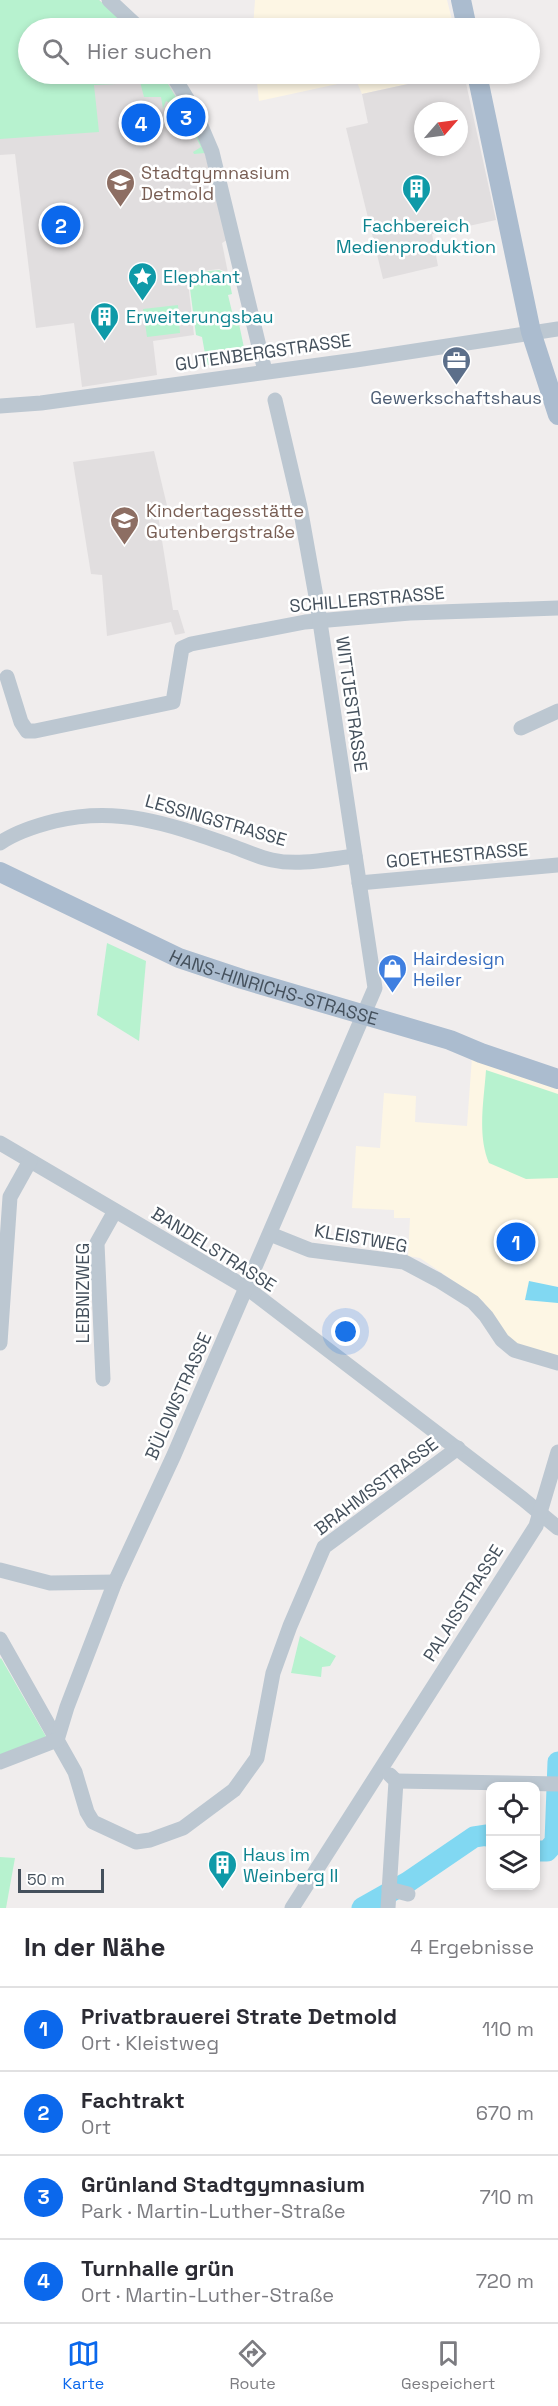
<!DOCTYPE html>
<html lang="de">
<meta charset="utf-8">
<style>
:root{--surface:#fff;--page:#f7f7f7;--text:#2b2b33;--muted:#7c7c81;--line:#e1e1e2;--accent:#0b68ec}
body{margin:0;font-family:"Space Grotesk",sans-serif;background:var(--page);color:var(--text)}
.controls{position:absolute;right:18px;bottom:18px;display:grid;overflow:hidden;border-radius:12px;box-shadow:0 3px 9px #0003}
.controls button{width:54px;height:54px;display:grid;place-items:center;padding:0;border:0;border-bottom:2px solid var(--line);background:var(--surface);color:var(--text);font:30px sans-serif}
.compass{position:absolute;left:414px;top:102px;width:54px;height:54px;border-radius:50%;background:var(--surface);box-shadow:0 3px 9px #0003;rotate:62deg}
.scale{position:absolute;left:18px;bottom:15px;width:86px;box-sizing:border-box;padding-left:6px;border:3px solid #44505c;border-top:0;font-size:16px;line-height:21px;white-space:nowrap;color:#44505c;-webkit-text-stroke:4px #fff;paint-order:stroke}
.you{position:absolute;left:346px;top:1332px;width:21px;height:21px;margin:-15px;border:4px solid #fff;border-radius:50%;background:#1a73e8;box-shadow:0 0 0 9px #1a73e833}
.badge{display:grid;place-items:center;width:39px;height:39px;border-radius:50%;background:var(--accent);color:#fff;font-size:20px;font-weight:700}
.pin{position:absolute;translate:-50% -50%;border:3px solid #fff;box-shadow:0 2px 6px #0006}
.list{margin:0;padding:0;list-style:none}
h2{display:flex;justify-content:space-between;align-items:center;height:78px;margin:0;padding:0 24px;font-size:26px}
h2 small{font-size:20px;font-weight:400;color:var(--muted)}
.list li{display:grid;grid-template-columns:39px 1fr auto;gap:18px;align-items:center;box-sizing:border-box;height:84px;padding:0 24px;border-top:2px solid var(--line)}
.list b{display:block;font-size:22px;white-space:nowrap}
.list p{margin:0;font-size:20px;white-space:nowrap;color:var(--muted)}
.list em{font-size:20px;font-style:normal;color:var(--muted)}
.icon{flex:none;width:33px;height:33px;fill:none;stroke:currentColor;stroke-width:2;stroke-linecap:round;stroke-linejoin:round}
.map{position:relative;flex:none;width:558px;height:1908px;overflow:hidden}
.search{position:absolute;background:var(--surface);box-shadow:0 3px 9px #0003;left:18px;right:18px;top:18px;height:66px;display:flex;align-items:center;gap:15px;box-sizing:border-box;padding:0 21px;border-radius:33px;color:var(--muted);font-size:22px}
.sheet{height:414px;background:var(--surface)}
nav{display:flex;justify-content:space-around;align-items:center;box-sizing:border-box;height:84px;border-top:2px solid var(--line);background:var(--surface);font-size:16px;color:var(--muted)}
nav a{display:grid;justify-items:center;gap:3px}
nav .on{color:var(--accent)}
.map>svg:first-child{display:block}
.commercial{fill:#fdf6e4}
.education{fill:#e1dedf;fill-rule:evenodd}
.green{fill:#b7f2cf}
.water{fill:#81d8f2}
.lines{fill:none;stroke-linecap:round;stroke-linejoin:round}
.river{stroke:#81d8f2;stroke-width:21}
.minor{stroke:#bcc7d1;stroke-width:15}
.major{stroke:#abbccf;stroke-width:20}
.labels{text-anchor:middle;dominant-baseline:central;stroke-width:5;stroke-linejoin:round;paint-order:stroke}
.education-label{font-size:18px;fill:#785e54;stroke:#fff;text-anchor:start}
.culture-label{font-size:18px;fill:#0d838f;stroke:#fff;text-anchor:start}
.street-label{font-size:18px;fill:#44505c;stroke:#fff}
.service-label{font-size:18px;fill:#4e5e75;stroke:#fff}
.shop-label{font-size:18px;fill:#366cbe;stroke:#fff;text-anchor:start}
</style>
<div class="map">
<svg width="558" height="1908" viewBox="0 0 558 1908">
<rect width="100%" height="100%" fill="#f0eded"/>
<g class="commercial">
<polygon points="255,0 447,0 454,28 253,28"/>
<polygon points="256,74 454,74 362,94 356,80 259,101"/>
<polygon points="472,1057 558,1087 558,1357 512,1343 502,1335 483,1301 420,1258 408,1256 410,1218 394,1218 394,1210 352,1208 356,1146 380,1148 384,1093 416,1096 415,1122 467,1126"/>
</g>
<g class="education">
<polygon points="0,0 99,0 129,28 28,28 28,74 163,74 191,119 203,146 227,240 222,243 228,273 219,269 187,273 194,335 153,341 157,375 82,387 74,323 36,328 15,154 0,155"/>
<path d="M454,74h10l32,146 -64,14 6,32 -55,13 -37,-151 22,-5 -6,-29zM423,111h36v36h-36z"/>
<polygon points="154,451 169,514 158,515 173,610 178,610 185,633 175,635 171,622 107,636 102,575 91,574 73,462"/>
</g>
<g class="green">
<polygon points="0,0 99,0 129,28 28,28 28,74 137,74 139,83 94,85 99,132 0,139"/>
<path d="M138,74h24l30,50 13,29 -11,1 -1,-2 8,-5c-8,-16 -17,-38 -35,-46l-3,8 -2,-12h-17z"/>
<polygon points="219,270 228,274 232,294 228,295 234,320 238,319 247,362 207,365 202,337 196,335 188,273"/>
<polygon points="178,305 180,333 147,337 143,309"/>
<polygon points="107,943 146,961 139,1041 97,1015"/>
<path d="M486,1070l72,24v84l-32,1 -37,-16c-12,-28 -5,-63 -3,-93z"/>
<polygon points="300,1636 336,1656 330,1666 322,1667 321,1677 291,1673"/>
<polygon points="1,1658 48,1740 0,1759 0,1659"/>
<polygon points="0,1857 15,1858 6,1908 0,1908"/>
</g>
<polygon class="water" points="529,1281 558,1287 558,1303 525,1300"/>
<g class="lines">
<g class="river">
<polyline points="536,1851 547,1851 555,1842 558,1762"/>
<polyline points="362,1908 408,1882 474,1837 487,1835 490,1837"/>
</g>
<g class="minor">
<polyline points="109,0 139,28"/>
<polyline points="172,74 195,112 212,152 265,371"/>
<polyline points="0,406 41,403 356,360 558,329"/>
<polyline points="7,677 21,722 27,731 35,731 173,702 182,648 191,644 305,622 410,613 558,608"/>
<polyline points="521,728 558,711"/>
<path d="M0,843c16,-11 35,-17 55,-22 64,-15 114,3 174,24 14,5 29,12 43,15 27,6 56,-1 83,-4"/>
<polyline points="359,883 558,865"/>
<polyline points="0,1143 247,1288 523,1499 558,1528"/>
<polyline points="270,1234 310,1250 404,1262 438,1280 473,1302 486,1316 502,1340 514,1350 558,1363"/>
<polyline points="0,1343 10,1197 30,1161"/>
<polyline points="103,1379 97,1243 115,1211"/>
<polyline points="0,1570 50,1583 115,1582"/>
<polyline points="0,1639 75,1772 87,1812 93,1822 136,1842 150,1840 183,1828 234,1790 257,1758 273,1673 290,1626 324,1547 458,1448"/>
<polyline points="57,1740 67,1707 115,1582 174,1455 375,988 317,602 300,507 275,400"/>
<polyline points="0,1762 57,1740"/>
<polyline points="396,1781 558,1784"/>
<polyline points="389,1889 408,1894"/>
<polyline points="292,1908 536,1526 558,1452"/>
<polyline points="388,1908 396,1781 390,1775"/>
</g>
<g class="major">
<polyline points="461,0 467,28"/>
<polyline points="477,74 531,332 558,415"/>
<path id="s1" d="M0,872l179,86 63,21 208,61 31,13 77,26"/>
</g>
</g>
<defs>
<symbol id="school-pin" viewBox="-11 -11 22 30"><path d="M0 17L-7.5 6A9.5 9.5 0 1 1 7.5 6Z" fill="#8d6e63" stroke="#fff"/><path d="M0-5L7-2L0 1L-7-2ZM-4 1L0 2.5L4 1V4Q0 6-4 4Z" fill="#fff"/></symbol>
<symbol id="building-pin" viewBox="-11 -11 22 30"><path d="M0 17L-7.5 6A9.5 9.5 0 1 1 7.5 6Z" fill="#0f9aa8" stroke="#fff"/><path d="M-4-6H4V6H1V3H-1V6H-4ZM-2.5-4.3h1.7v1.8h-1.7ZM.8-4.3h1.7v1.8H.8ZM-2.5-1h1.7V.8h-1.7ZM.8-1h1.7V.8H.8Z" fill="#fff"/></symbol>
<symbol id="sight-pin" viewBox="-11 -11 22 30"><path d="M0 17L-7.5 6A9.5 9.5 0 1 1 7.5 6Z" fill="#0f9aa8" stroke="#fff"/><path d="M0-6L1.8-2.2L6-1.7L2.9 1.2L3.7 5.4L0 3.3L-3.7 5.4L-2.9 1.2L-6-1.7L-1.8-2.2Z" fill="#fff"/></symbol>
<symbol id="office-pin" viewBox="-11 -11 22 30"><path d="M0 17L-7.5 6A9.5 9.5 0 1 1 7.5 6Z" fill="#5c6f8a" stroke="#fff"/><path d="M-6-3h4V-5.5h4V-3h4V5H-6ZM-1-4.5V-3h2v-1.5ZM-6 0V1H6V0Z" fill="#fff"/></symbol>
<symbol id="shop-pin" viewBox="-11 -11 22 30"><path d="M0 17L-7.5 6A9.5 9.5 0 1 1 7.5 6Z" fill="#3f7fe0" stroke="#fff"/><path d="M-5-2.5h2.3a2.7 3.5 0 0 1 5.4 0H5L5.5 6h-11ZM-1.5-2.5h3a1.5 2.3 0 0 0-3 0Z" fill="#fff"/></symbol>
</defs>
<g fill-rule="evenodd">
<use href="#school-pin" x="104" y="166" width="33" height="45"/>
<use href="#building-pin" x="400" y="172" width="33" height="45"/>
<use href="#sight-pin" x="126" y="260" width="33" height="45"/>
<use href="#building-pin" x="88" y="300" width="33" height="45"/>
<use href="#office-pin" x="440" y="344" width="33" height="45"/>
<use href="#school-pin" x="108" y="504" width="33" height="45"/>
<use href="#shop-pin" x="376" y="952" width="33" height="45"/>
<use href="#building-pin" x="206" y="1848" width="33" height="45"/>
</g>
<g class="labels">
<g class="education-label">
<text x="141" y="172">Stadtgymnasium<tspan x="141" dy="21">Detmold</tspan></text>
<text x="146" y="510">Kindertagesstätte<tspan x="146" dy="21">Gutenbergstraße</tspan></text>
</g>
<g class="culture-label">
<text x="416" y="225" text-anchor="middle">Fachbereich<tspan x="416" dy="21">Medienproduktion</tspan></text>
<text x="163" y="276">Elephant</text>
<text x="126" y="316">Erweiterungsbau</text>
<text x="243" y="1854">Haus im<tspan x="243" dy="21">Weinberg II</tspan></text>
</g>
<g class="street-label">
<text transform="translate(263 352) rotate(-8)">GUTENBERGSTRASSE</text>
<text transform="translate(367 599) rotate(-5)">SCHILLERSTRASSE</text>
<text transform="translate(352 704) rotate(82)">WITTJESTRASSE</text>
<text transform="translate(216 820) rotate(16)">LESSINGSTRASSE</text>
<text transform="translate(457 855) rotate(-5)">GOETHESTRASSE</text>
<text stroke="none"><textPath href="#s1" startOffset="298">HANS-HINRICHS-STRASSE</textPath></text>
<text transform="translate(361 1238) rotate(10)">KLEISTWEG</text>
<text transform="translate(214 1249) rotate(32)">BANDELSTRASSE</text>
<text transform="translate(82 1293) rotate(-90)">LEIBNIZWEG</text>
<text transform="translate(178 1396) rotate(-66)">BÜLOWSTRASSE</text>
<text transform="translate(376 1486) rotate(-37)">BRAHMSSTRASSE</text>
<text transform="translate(463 1603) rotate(-58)">PALAISSTRASSE</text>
</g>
<g class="service-label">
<text x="456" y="397">Gewerkschaftshaus</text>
</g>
<g class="shop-label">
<text x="413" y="958">Hairdesign<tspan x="413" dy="21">Heiler</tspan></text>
</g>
</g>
</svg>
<div class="controls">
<button><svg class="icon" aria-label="locate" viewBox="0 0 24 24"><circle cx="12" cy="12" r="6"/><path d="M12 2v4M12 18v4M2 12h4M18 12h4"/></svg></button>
<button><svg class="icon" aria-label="layers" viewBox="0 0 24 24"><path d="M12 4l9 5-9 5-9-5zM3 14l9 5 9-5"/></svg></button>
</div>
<svg class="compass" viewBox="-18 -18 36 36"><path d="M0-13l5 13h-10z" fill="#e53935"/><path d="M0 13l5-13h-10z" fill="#7c7c81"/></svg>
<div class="scale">50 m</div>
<div class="you"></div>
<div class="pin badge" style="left:516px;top:1242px">1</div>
<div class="pin badge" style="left:61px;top:225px">2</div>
<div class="pin badge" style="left:186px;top:117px">3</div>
<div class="pin badge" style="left:141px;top:123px">4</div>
<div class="search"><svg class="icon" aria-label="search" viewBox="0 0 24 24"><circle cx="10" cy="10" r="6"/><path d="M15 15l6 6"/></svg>Hier suchen</div>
</div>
<section class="sheet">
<h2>In der Nähe<small>4 Ergebnisse</small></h2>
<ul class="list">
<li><span class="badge">1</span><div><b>Privatbrauerei Strate Detmold</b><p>Ort · Kleistweg</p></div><em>110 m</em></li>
<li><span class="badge">2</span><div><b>Fachtrakt</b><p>Ort</p></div><em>670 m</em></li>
<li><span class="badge">3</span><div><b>Grünland Stadtgymnasium</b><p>Park · Martin-Luther-Straße</p></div><em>710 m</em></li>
<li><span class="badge">4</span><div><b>Turnhalle grün</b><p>Ort · Martin-Luther-Straße</p></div><em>720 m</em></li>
</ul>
</section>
<nav>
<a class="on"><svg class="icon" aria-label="map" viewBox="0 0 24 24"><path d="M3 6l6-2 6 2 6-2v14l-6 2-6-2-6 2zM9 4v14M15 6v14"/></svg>Karte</a>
<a><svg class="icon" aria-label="directions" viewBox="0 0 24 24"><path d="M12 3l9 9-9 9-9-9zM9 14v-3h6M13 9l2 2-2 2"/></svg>Route</a>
<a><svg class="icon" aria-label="saved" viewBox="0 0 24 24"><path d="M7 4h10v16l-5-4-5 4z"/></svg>Gespeichert</a>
</nav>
